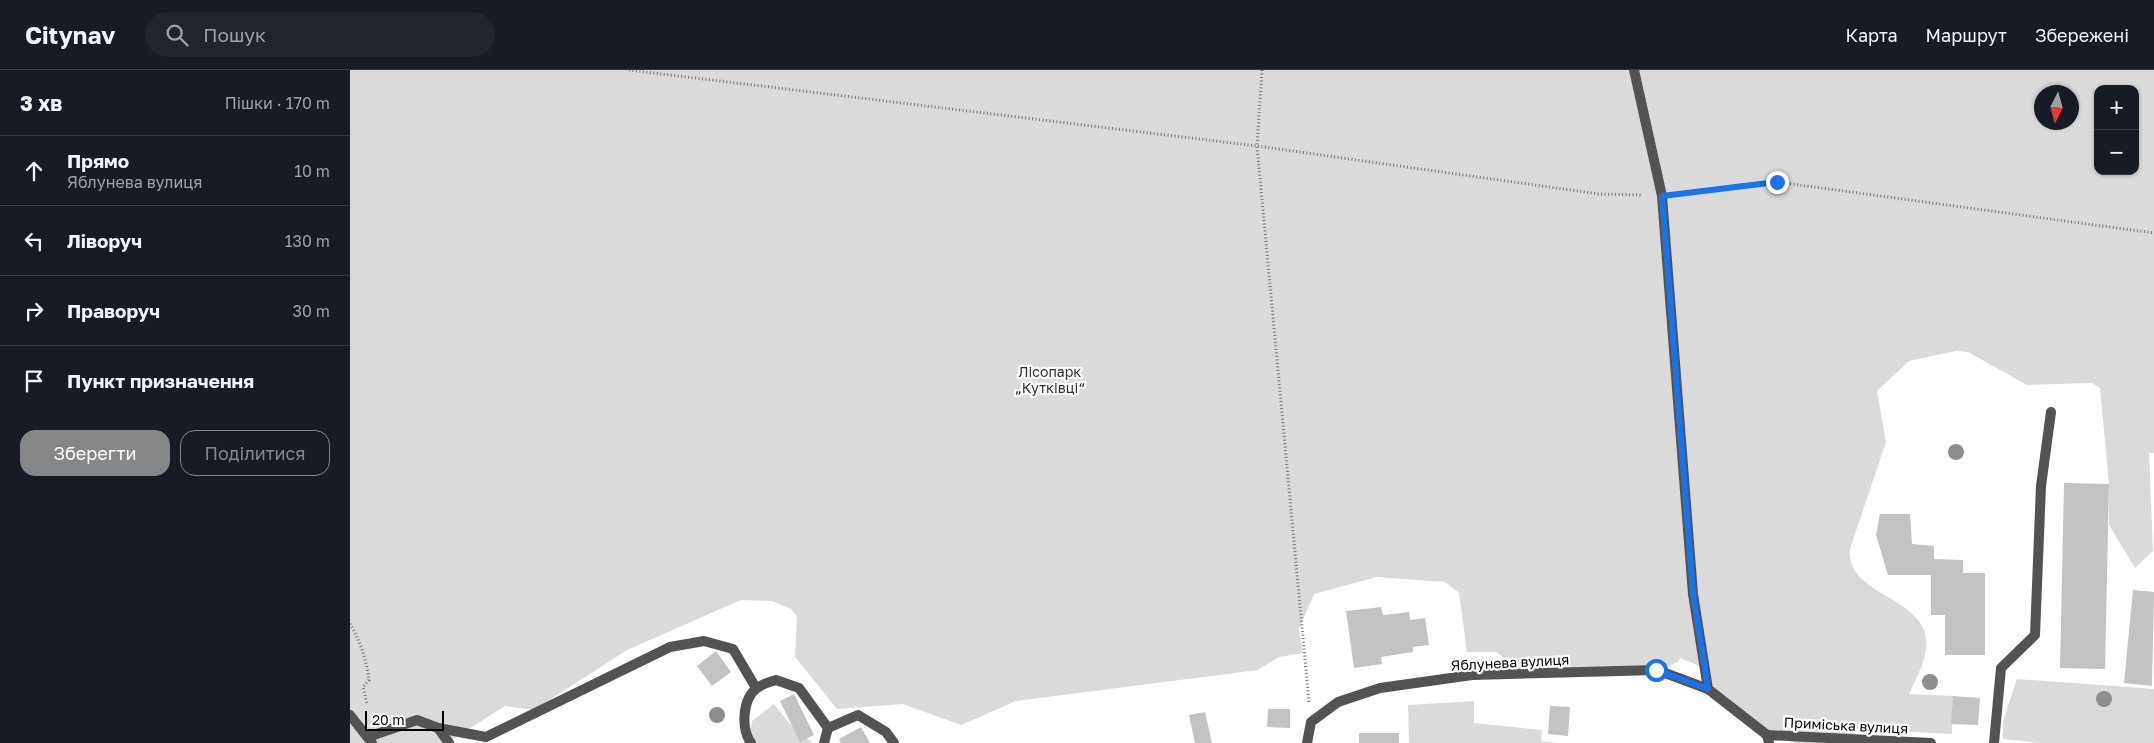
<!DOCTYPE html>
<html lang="uk">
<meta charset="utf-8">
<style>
:root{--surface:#171b24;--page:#20242c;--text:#f1f3f6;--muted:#9ea1a6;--line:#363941;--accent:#858687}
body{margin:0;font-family:"Golos Text",sans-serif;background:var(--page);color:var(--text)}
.controls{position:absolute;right:15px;top:15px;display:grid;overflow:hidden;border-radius:10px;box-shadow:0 1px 4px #0004}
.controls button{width:45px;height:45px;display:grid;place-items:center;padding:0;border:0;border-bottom:1px solid var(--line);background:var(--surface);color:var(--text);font:25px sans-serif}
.compass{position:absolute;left:1684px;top:15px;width:45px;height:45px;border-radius:50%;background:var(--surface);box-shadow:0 1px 4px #0004;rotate:186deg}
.scale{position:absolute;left:15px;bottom:12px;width:79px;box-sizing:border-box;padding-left:5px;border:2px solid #000;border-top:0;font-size:14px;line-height:18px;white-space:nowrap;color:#000;-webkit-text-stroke:4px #fff;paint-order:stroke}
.stop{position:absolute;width:15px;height:15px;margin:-11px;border:4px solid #1a73e8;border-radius:50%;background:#fff}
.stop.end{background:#1a73e8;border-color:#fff;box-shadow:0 1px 5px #0008}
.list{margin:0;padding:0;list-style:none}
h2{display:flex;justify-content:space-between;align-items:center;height:65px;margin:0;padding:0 20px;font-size:21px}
h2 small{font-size:16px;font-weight:400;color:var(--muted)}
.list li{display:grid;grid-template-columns:32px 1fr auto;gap:15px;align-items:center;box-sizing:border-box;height:70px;padding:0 20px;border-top:1px solid var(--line)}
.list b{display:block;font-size:19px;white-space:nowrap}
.list p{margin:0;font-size:16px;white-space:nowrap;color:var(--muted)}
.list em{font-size:16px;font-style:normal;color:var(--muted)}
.actions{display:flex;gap:10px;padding:15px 20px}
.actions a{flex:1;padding:11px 0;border:1px solid var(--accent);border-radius:15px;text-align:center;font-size:18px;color:var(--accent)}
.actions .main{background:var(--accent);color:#fff}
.icon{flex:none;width:28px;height:28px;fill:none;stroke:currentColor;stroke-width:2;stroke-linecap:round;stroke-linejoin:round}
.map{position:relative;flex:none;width:1804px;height:673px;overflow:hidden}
header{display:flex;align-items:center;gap:30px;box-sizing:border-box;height:70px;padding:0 25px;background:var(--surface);border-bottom:1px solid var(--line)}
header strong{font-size:24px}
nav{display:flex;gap:28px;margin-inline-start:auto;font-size:18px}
.search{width:350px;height:45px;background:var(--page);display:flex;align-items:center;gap:12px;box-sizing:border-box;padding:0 18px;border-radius:28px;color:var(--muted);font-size:19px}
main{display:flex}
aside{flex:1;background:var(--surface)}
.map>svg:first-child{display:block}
.green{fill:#dadada;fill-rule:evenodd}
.building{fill:#c3c3c3}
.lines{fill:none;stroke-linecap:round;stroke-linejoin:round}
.path{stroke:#757575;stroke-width:3;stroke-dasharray:1 2.5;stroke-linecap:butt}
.lane{stroke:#535353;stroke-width:10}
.street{stroke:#535353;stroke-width:10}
.tree{fill:#8e8e8e}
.route{stroke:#1a73e8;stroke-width:6}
.labels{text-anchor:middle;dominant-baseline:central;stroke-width:4.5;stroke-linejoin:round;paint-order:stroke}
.park-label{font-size:14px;fill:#313131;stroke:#fff}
.street-label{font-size:14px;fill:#000;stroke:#fff}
</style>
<header>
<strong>Citynav</strong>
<div class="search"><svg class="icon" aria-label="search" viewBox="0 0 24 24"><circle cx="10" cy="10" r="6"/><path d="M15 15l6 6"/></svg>Пошук</div>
<nav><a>Карта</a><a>Маршрут</a><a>Збережені</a></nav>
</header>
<main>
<aside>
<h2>3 хв<small>Пішки · 170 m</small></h2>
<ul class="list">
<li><svg class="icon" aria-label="ahead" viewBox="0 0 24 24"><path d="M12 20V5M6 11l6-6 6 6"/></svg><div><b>Прямо</b><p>Яблунева вулиця</p></div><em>10 m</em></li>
<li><svg class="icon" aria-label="left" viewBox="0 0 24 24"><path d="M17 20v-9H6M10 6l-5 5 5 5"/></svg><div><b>Ліворуч</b></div><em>130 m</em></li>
<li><svg class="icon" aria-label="right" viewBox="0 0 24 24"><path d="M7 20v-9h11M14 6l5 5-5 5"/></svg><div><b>Праворуч</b></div><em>30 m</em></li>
<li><svg class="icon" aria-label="arrive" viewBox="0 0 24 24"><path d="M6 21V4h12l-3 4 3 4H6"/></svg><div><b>Пункт призначення</b></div></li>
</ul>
<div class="actions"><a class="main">Зберегти</a><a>Поділитися</a></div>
</aside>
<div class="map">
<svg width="1804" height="673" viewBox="0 0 1804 673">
<rect width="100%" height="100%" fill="#fff"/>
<g class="green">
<path d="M0,0h1804v383h-5l4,98 -18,17 -26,-43v-41l-9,-96 -8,-5 -65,2 -59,-33 -12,-1 -47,10 -32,30 9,51 -36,107c-5,49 84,47 76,101 -2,14 -11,31 -17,44l44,2 -1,38 -94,-5 -12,14h-51l-61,-27 -14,-15 -18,-34 -22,-9 -2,4 -9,4 -151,3 -22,-17h-29l-8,-59 -14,-11 -68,-5 -63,17 -15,35 4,24 -24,4 -21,13 -242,31 -55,24 -58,-21 -66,5 -42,-52 2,-41 -6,-7 -19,-8 -31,-1 -114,50 -93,60 -29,-4 -58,37h-97zM1748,19h37v82h-37zM1692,22h30v30h-30z"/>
<polygon points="1667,609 1804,619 1804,673 1690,673 1653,669 1653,651"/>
<polygon points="1124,631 1124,653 1192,660 1191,671 1207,673 1059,673 1058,635"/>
<polygon points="424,634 439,653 463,673 399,673 402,651"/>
</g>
<g class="building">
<polygon points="1714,413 1759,414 1755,599 1710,598"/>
<polygon points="1530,444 1560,444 1562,474 1584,476 1584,489 1613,490 1613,503 1635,503 1635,585 1595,585 1595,545 1581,545 1581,505 1538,505 1526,465"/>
<polygon points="1783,520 1804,522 1802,616 1774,613"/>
<polygon points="1031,537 1033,545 1059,542 1060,550 1075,548 1079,575 1063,577 1063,582 1031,587 1032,594 1004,598 996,541"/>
<polygon points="366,581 381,602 362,616 347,596"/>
<polygon points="444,624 464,665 450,672 430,631"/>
<polygon points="1603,626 1630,628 1628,655 1601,654"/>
<polygon points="1200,636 1220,637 1218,666 1198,664"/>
<polygon points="918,639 940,639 940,658 917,657"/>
<polygon points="855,642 862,673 845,673 839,645"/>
<polygon points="511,657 520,673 491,673 489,669"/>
<rect x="1009" y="663" width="40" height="10"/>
</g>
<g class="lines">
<g class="path">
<polyline points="279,0 907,76 1249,124 1293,125"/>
<polyline points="912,0 907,76 959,632"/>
<polyline points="1329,124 1427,112 1804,163"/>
<path d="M0,554c10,16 17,38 19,56l-6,7 4,17"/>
</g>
<g class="lane">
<polyline points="1284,0 1312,126 1343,524 1358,619 1417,665"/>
<polyline points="88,658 99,673"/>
<polyline points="478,658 508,645 536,662 544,673"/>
<polyline points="18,667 67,650 88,658 136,667 320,577 354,571 383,579 406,618"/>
<path d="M401,673c-10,-14 -9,-44 6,-55 5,-4 13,-6 19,-8l23,8 29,40 -4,15"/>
<polyline points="1644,673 1651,598 1685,565 1691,416 1701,342"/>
</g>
<g class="street">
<polyline points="0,645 22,673"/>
<polyline points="957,673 961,652 988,632 1030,618 1122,605 1307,600 1358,619"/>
<polyline points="1419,673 1417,665 1581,673"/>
</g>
</g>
<g class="tree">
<circle cx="1606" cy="382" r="8"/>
<circle cx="1580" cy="612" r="8"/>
<circle cx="1754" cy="629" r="8"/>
<circle cx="367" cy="645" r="8"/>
</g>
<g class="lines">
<polyline class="route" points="1306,600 1358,619 1343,524 1312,126 1427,112"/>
</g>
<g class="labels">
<g class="park-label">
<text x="700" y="301">Лісопарк<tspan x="700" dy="16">„Кутківці“</tspan></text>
</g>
<g class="street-label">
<text transform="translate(1160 592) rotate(-3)">Яблунева вулиця</text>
<text transform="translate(1496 655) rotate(3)">Приміська вулиця</text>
</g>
</g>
</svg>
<div class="controls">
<button>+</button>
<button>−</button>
</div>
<svg class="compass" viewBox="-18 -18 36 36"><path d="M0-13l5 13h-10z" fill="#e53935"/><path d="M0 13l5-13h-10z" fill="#9ea1a6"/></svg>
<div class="scale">20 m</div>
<div class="stop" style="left:1306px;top:600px"></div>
<div class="stop end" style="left:1427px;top:112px"></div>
</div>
</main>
